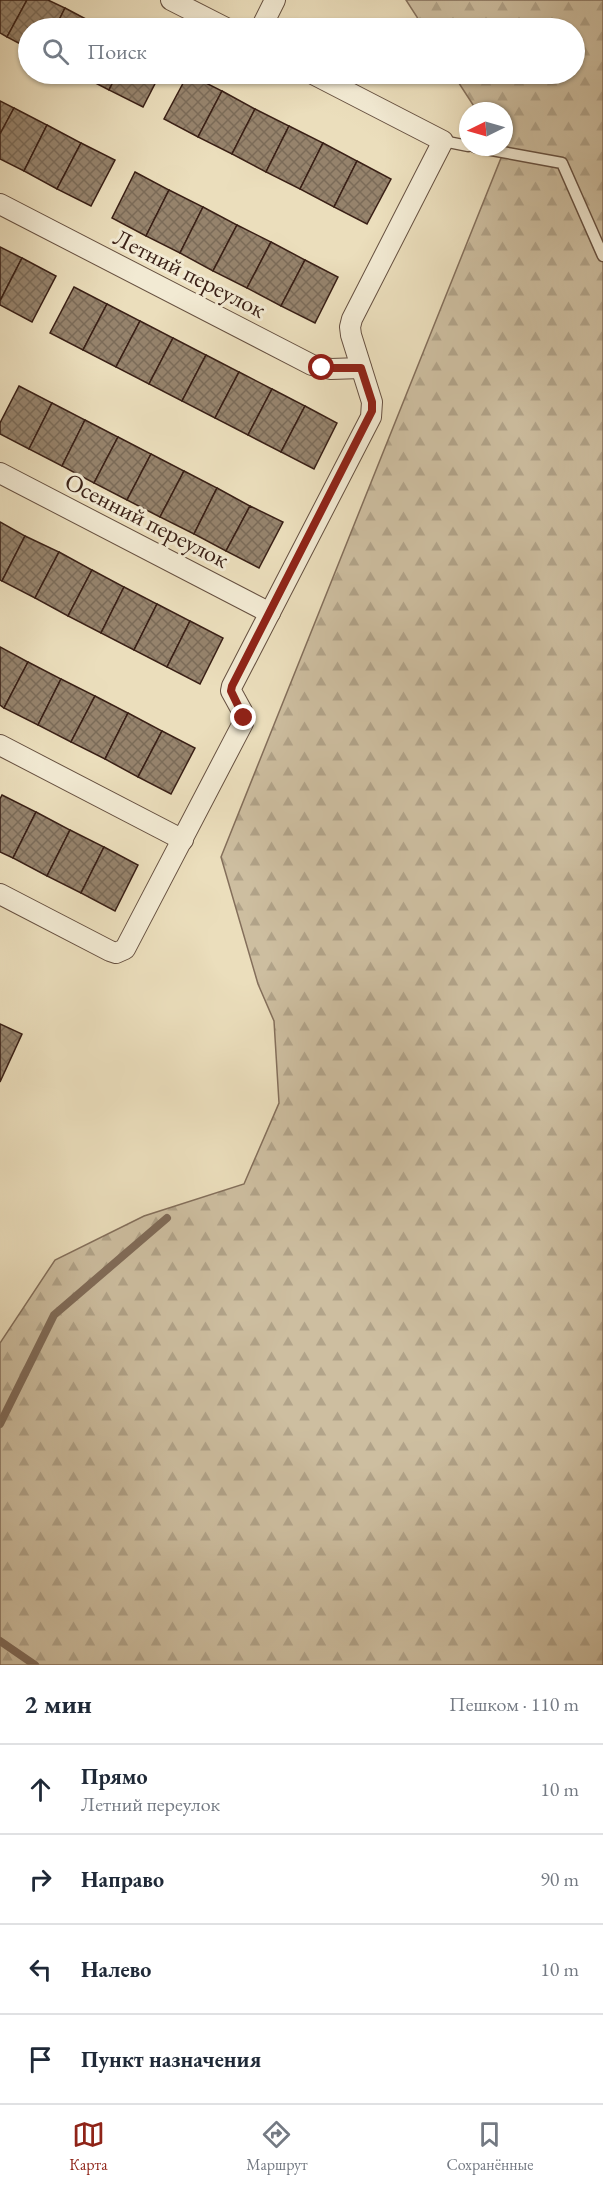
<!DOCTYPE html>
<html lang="ru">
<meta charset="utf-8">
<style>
:root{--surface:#fff;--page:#f6f6f7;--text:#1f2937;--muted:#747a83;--line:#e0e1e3;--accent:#8f2418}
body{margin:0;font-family:"EB Garamond",serif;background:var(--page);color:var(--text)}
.compass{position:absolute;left:459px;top:102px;width:54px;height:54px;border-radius:50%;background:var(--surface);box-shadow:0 2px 4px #0004;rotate:265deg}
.stop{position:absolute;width:18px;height:18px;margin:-14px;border:4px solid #8f2418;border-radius:50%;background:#fff}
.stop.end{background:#8f2418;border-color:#fff;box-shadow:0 2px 6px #0008}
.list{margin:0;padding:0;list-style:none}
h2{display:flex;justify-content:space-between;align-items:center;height:78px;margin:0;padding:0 24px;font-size:26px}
h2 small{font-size:20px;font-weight:400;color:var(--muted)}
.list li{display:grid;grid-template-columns:39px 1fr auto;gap:18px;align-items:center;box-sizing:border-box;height:90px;padding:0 24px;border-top:2px solid var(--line)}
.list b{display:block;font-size:22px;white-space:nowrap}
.list p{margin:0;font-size:20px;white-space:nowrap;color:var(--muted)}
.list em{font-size:20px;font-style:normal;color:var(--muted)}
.icon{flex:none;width:33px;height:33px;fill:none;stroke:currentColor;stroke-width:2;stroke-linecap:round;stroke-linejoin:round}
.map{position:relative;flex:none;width:603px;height:1665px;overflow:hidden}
.search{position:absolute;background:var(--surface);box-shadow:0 2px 4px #0004;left:18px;right:18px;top:18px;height:66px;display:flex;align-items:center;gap:15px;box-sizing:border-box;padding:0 21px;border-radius:33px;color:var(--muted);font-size:22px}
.sheet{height:438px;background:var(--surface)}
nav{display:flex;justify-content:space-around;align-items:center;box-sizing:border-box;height:84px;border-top:2px solid var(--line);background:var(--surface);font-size:16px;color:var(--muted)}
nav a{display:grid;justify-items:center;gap:3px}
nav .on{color:var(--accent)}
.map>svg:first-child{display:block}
.forest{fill:url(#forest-firs);stroke:#846f5b;stroke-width:1.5}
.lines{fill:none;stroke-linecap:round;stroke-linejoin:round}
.stream{stroke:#806b58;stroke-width:8}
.building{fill:url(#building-cross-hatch);stroke:#3a2016;stroke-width:1.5}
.lane-casing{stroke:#665040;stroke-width:13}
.street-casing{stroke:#665040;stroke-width:22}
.lane{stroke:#f2ead3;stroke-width:10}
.street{stroke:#f2ead3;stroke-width:20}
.route{stroke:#8f2418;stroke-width:8}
.labels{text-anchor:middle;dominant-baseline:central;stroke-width:6;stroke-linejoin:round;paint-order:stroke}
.street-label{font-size:24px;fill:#3a2016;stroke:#f2ead3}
</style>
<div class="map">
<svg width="603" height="1665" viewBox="0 0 603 1665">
<defs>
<pattern id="forest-firs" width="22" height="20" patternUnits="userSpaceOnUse" patternTransform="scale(1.5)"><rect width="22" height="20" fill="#cdbea0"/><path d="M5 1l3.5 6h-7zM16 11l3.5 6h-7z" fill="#b1a389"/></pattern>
<pattern id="building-cross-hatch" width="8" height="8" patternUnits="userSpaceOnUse" patternTransform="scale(1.5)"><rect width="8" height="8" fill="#96836c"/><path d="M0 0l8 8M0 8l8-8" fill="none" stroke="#7b6b58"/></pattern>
</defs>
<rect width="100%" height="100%" fill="#ebdebc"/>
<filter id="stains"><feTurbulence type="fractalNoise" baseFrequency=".00333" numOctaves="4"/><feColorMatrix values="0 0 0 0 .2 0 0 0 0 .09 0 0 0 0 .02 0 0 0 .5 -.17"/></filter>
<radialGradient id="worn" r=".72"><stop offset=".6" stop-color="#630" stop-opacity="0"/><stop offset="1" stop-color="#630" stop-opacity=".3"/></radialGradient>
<polygon class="forest" points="406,0 603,0 603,1665 0,1665 0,1343 55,1260 144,1216 244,1184 279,1103 274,1021 258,984 221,857 503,153 504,111 477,111 453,74 574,74 574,28 424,28"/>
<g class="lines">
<g class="stream">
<polyline points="0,1424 54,1315 167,1218"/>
<polyline points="0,1641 35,1665"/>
</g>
</g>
<g class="building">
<polygon points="0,0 27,0 7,37 0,33"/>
<polygon points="27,0 48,0 65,8 55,28 28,28 28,48 7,37"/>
<polygon points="65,8 99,26 97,28 55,28"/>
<polygon points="78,74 117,74 109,90"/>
<polygon points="117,74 160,74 143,107 109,90"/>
<polygon points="188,74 222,91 198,137 164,119"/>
<polygon points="222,91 255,109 232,154 198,137"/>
<polygon points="0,101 14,108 0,134"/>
<polygon points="14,108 47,125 24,171 0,159 0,134"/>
<polygon points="255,109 289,126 266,172 232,154"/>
<polygon points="47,125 81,143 57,189 24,171"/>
<polygon points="289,126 323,143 300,189 266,172"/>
<polygon points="81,143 115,160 91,206 57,189"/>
<polygon points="323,143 357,161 334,207 300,189"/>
<polygon points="357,161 391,179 367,224 334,207"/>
<polygon points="135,172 169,190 146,236 112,218"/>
<polygon points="169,190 203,207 180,253 146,236"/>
<polygon points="203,207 237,225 213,271 180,253"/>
<polygon points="237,225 271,242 247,288 213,271"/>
<polygon points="271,242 305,260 281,306 247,288"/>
<polygon points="0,247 22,258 0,301"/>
<polygon points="22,258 56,276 32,322 0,305 0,301"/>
<polygon points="305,260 338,277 315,323 281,306"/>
<polygon points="74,287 107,304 83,350 50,333"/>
<polygon points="107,304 140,321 116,367 83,350"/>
<polygon points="140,321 173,338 149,384 116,367"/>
<polygon points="173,338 206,355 182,401 149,384"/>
<polygon points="206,355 239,372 215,418 182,401"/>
<polygon points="239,372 272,389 248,435 215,418"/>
<polygon points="19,386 52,403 29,449 0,434 0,423"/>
<polygon points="272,389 305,406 281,452 248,435"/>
<polygon points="52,403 85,420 62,466 29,449"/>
<polygon points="305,406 337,423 314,469 281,452"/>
<polygon points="85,420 118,437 94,483 62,466"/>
<polygon points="118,437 151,454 127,500 94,483"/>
<polygon points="151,454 184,471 160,517 127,500"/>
<polygon points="184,471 217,488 194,534 160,517"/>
<polygon points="217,488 250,506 226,551 194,534"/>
<polygon points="250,506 283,522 259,568 226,551"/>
<polygon points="0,522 25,536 2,581 0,580"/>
<polygon points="25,536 59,552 35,598 2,581"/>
<polygon points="59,552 92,570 68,616 35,598"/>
<polygon points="92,570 124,587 101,633 68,616"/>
<polygon points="124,587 157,604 134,650 101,633"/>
<polygon points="157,604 190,621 167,667 134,650"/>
<polygon points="190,621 223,638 200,684 167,667"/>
<polygon points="0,647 28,662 4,708 0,705"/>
<polygon points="28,662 61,679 38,725 4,708"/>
<polygon points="61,679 95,696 71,742 38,725"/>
<polygon points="95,696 128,713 105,759 71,742"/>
<polygon points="128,713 162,731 138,777 105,759"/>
<polygon points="162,731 195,748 171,794 138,777"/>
<polygon points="2,795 36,812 13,858 0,852 0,799"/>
<polygon points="36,812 70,830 47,876 13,858"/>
<polygon points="70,830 104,847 81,893 47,876"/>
<polygon points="104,847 138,865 115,911 81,893"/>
<polygon points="0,1024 22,1034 0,1082"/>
</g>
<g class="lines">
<defs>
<g id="lane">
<polyline points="443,141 468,146"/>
<polyline points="475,147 562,163 603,256"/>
</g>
<g id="street">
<polyline points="171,0 226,28"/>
<polyline points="261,28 275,0"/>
<polyline points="0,204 312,365 331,369 361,368"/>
<polyline points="0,473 270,613"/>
<polyline points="0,745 183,840"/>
<polyline points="0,894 110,951 116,953 125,949 243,723 242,711 231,691 232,686 371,417 372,402 351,335 350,327 352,319 443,141 313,74"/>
</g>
</defs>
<use href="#lane" class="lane-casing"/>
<use href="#street" class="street-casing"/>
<use href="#lane" class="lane"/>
<use href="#street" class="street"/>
</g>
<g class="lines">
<polyline class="route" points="244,718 231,691 232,686 372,411 372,402 361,368 322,368"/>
</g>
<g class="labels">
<g class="street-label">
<text transform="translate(190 273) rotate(27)">Летний переулок</text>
<text transform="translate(147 520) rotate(27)">Осенний переулок</text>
</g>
</g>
<rect width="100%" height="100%" filter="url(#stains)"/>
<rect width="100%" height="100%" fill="url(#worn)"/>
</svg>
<svg class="compass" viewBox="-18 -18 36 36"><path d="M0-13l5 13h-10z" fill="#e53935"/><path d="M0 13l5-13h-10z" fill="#747a83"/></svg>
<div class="stop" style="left:322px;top:368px"></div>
<div class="stop end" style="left:244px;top:718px"></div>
<div class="search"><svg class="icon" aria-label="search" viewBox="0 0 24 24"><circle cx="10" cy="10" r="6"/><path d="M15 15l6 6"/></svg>Поиск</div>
</div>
<section class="sheet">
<h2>2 мин<small>Пешком · 110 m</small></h2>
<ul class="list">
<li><svg class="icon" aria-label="ahead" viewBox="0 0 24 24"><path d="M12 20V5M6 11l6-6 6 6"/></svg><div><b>Прямо</b><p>Летний переулок</p></div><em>10 m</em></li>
<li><svg class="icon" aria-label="right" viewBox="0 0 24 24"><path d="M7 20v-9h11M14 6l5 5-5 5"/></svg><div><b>Направо</b></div><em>90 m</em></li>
<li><svg class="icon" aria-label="left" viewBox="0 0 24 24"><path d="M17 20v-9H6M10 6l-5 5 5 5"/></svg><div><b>Налево</b></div><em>10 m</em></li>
<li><svg class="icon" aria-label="arrive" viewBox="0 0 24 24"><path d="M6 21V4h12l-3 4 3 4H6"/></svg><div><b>Пункт назначения</b></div></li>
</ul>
</section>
<nav>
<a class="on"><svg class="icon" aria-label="map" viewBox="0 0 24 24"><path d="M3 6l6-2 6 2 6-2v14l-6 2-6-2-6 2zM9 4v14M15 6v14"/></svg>Карта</a>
<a><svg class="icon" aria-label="directions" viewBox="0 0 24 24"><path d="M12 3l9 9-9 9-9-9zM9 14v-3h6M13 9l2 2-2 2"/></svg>Маршрут</a>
<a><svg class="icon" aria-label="saved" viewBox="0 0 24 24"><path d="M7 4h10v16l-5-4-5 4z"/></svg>Сохранённые</a>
</nav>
